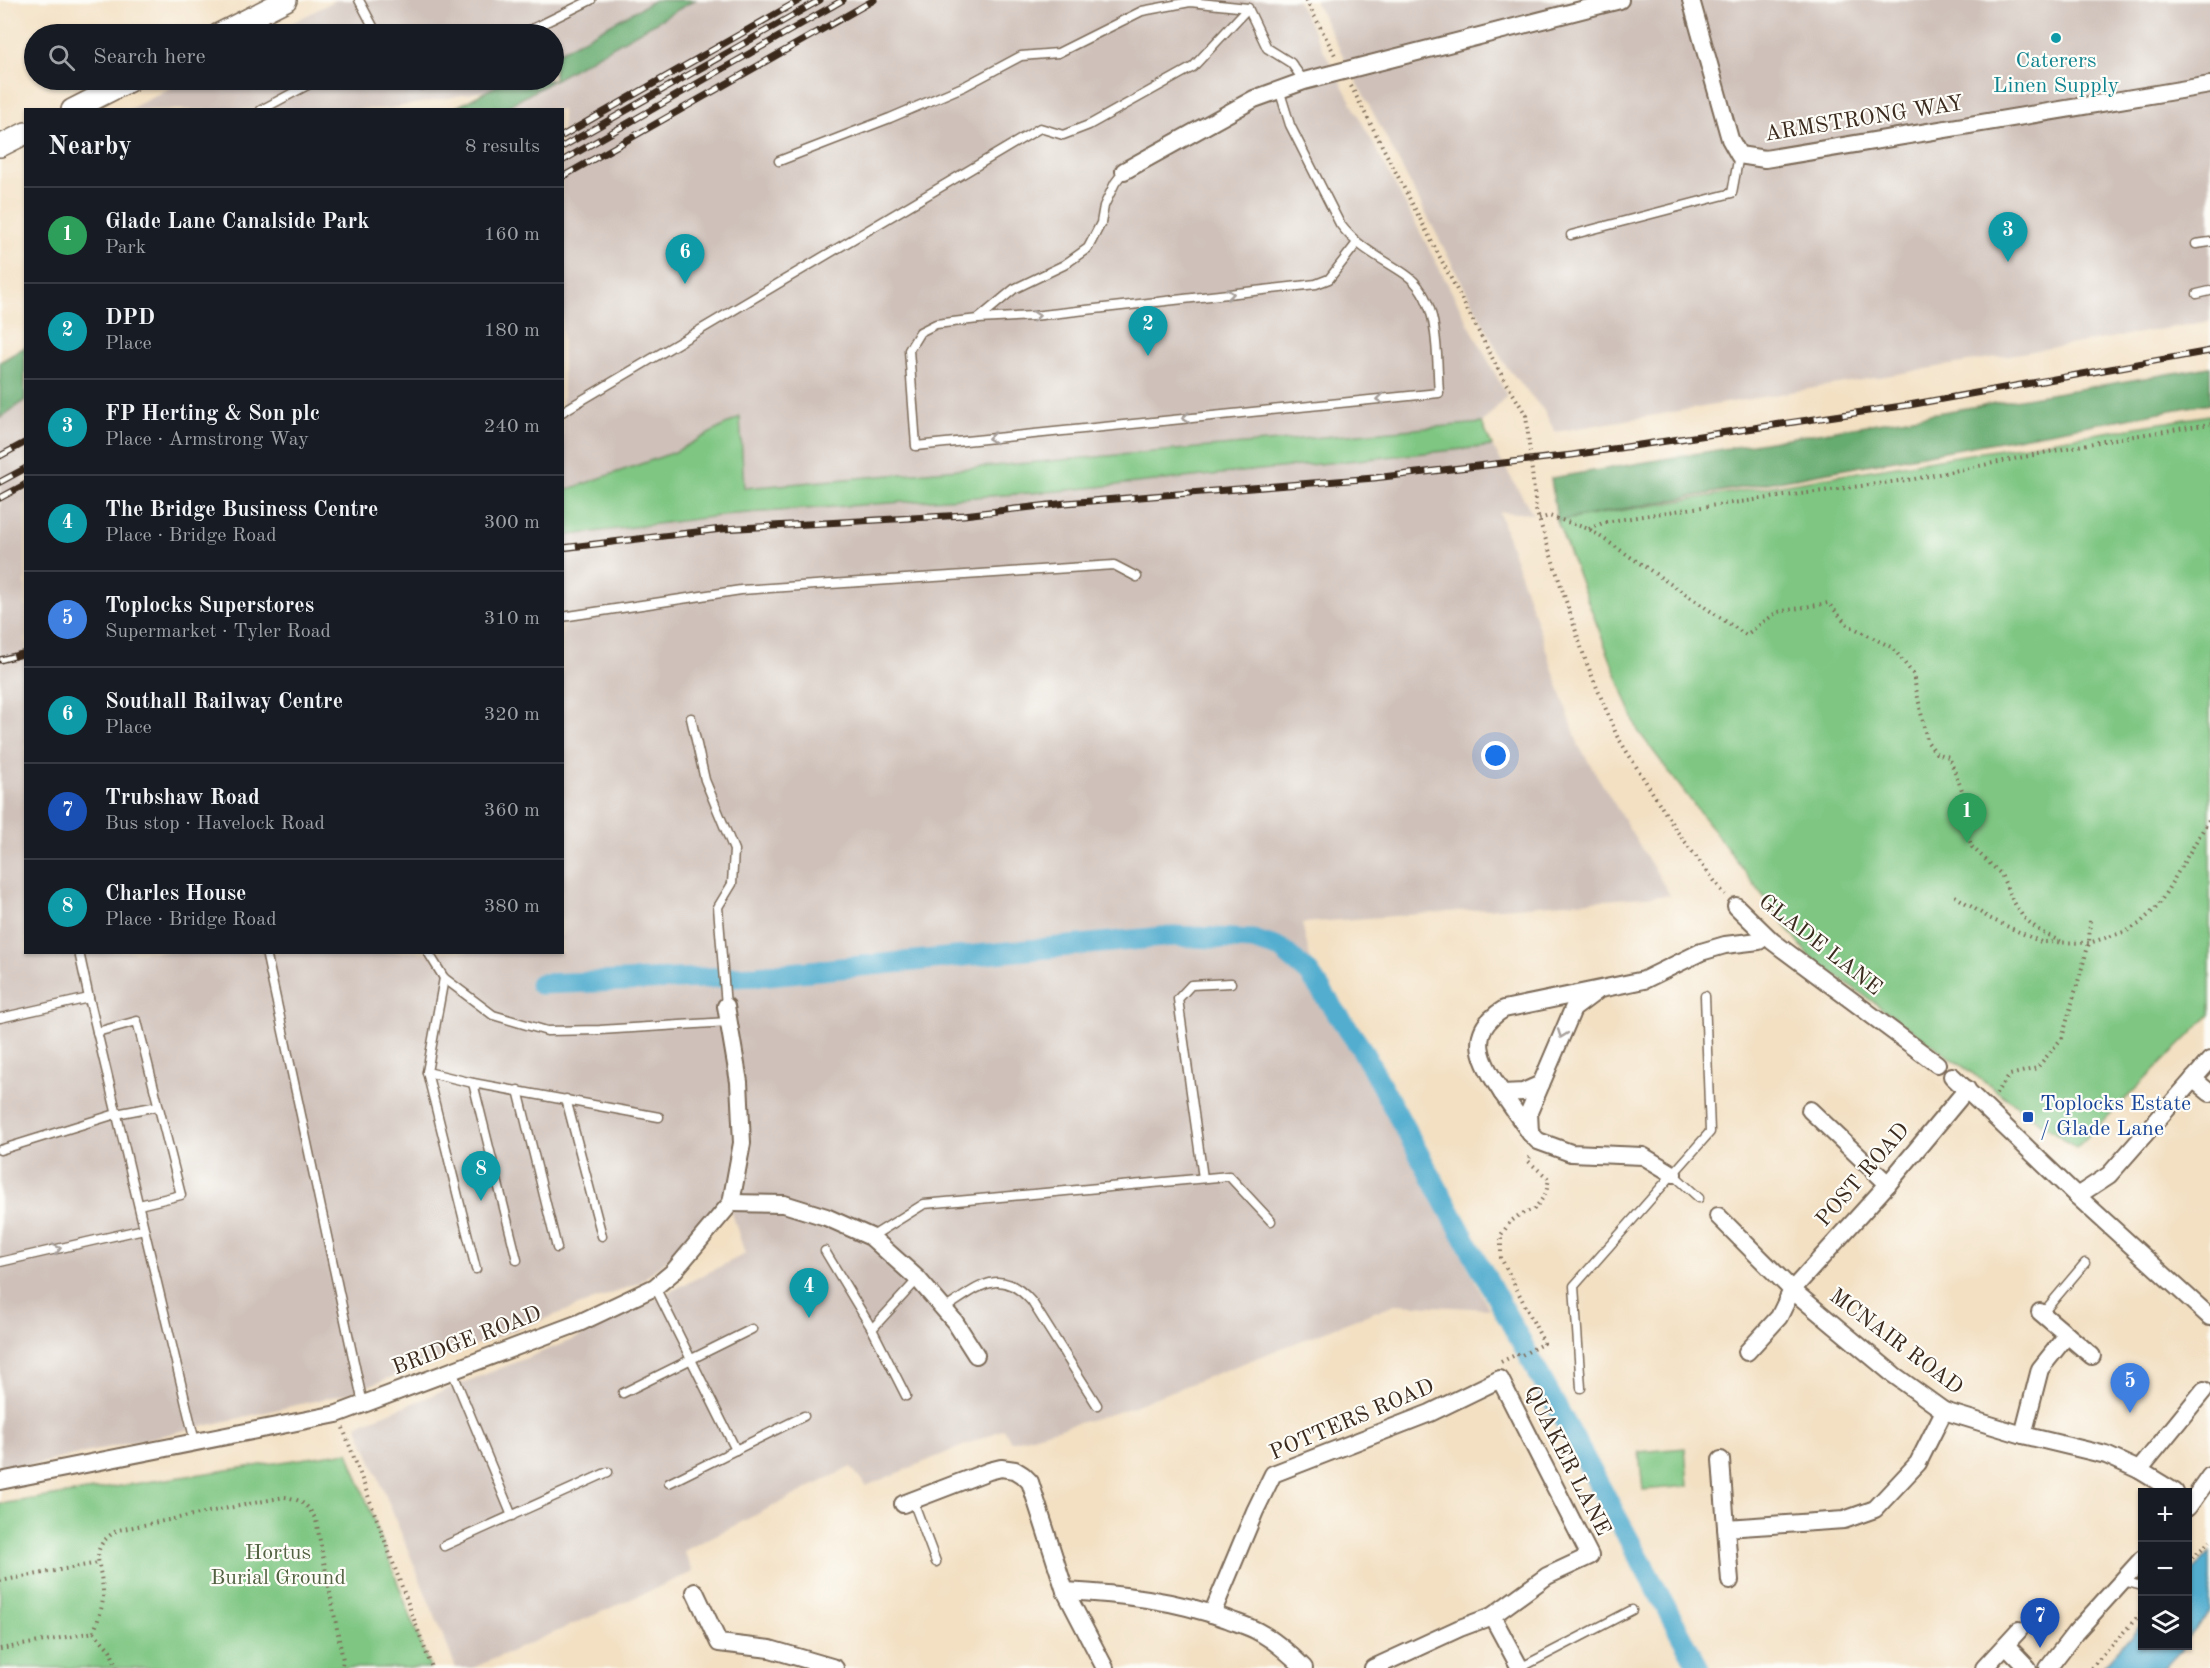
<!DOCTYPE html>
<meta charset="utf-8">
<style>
:root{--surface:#171b24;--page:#242831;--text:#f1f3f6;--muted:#9ea1a6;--line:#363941;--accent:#ea580c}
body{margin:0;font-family:"Old Standard TT",serif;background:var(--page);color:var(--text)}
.controls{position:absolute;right:18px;bottom:18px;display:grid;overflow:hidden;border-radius:0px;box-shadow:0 2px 4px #0004}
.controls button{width:54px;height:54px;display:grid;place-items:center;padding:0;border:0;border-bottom:2px solid var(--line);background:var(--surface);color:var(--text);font:30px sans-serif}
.you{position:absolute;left:1496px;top:756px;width:21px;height:21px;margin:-15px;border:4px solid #fff;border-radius:50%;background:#1a73e8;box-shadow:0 0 0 9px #1a73e833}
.badge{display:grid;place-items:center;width:39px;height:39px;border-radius:50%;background:var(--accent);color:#fff;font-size:20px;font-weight:700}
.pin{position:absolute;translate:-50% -50px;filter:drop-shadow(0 2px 3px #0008)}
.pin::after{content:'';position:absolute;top:32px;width:21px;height:18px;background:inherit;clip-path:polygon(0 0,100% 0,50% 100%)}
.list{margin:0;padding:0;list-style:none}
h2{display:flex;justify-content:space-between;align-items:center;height:78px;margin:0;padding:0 24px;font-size:26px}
h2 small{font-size:20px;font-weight:400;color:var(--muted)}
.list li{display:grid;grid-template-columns:39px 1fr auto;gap:18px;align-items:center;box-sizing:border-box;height:96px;padding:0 24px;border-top:2px solid var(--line)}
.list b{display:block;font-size:22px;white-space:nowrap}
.list p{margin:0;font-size:20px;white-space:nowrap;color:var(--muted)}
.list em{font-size:20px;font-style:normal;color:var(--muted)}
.icon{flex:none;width:33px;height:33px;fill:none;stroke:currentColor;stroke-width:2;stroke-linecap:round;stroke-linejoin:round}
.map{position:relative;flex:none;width:2210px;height:1668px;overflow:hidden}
.search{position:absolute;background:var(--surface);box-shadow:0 2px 4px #0004;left:24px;top:24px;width:540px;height:66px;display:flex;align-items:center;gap:15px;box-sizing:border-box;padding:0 21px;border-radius:33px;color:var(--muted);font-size:22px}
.panel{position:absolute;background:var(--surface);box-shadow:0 2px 4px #0004;left:24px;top:108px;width:540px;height:846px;border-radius:0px}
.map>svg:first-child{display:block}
.industrial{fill:#cfc1ba}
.green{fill:#7ec682;stroke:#5c7850;stroke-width:1.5}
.forest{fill:#66ab70;stroke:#506a47;stroke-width:1.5}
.water{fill:#52adcf;stroke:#466c76;stroke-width:1.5}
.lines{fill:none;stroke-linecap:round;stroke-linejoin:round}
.canal{stroke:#52adcf;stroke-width:21}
.service-casing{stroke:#7b6a58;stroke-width:11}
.minor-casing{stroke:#7b6a58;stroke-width:20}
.tertiary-casing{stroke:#7b6a58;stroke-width:24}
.path{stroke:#7b6a58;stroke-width:4;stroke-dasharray:1.5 4.5;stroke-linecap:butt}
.service{stroke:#fff;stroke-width:8}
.minor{stroke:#fff;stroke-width:16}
.tertiary{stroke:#fff;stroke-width:21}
.rail-casing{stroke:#3b2a1e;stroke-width:7}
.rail{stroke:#fdfcf7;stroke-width:4.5;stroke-dasharray:14;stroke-linecap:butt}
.path-bridge{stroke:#7b6a58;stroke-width:4;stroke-dasharray:1.5 4.5;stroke-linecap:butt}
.oneway{stroke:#a79f9a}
.culture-dot{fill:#0f9aa8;stroke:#fdfcf7;stroke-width:2}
.transit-dot{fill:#1a4fb4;stroke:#fdfcf7;stroke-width:2}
.labels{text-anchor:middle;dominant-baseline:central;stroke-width:4.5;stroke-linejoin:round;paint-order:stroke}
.culture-label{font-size:22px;fill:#0d838f;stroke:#fdfcf7}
.street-label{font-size:22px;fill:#3b2a1e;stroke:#fdfcf7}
.transit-label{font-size:22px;fill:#164399;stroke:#fdfcf7;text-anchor:start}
.park-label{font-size:22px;fill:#526141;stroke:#fdfcf7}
</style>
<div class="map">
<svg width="2210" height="1668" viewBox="0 0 2210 1668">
<rect width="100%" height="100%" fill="#fdfcf7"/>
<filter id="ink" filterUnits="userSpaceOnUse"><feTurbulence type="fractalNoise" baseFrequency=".0167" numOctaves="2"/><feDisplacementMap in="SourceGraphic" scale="12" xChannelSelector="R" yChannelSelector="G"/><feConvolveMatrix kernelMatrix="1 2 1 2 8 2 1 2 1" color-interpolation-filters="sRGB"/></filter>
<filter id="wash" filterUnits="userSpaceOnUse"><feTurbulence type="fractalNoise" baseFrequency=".008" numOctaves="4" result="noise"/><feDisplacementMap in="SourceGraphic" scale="24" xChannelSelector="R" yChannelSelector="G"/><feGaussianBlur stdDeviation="1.35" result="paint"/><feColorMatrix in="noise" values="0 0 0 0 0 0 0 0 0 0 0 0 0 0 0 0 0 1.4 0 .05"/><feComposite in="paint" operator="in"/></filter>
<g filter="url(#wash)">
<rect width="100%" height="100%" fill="#f3e0c3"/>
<g class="industrial">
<polygon points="336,0 655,0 554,55 554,34 271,34"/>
<polygon points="695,0 1297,0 1507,396 1482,423 743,488 739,417 675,452 563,491 562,110 503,110"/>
<polygon points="1314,0 2210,0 2210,321 1555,432 1544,411 1505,365"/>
<polygon points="185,80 507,80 485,91 387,109 128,110"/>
<polygon points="25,400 26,952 562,952 563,536 735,514 1059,491 1492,446 1533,514 1499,512 1579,746 1670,895 1302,923 1320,1000 1364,1060 1489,1309 1395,1304 1118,1412 1011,1442 1004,1429 866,1486 851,1467 684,1551 693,1572 473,1668 456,1668 357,1425 577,1338 745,1254 730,1207 639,1283 350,1393 0,1472 0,418"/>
</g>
<g class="green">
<polygon points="2210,415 2210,1015 2076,1148 1808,955 1638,731 1557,521"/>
<polygon points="740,417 744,488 1482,423 1492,446 1059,491 735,514 563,536 563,491 675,452"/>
<polygon points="1685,1448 1688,1486 1643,1490 1639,1452"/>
<polygon points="348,1452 430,1668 0,1668 0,1504"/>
</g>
<g class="forest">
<polygon points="655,0 695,0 503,109 453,109 507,80 554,80 554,55"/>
<polygon points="25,347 25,400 0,418 0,362"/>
<polygon points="2210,367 2210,403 1557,521 1551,478"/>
</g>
<g class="water">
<polygon points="2210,1552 2210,1612 2188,1637 2188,1576"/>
<polygon points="2142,1624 2142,1646 2183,1646 2182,1649 2164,1668 2102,1668"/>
</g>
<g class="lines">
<polyline class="canal" points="540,984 758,976 1173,936 1253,940 1281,949 1309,973 1361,1048 1699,1668"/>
</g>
</g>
<g filter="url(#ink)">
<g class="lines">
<defs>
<g id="service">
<polyline points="359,0 377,34"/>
<polyline points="522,34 591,0"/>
<polyline points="400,80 421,85 432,80"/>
<polyline points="261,110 317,80"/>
<polyline points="779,161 890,118 965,86 1021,56 1058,53 1142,11 1190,2 1248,8"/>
<path d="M1124,171l-9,12 -11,23 -3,17 -13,25 -24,17 -50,24 -36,30 -42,5 -16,8 -11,18 7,96 523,-53c-3,-38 2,-95 -34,-119 -25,-17 -46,-25 -65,-50l-50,-99 -11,-36"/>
<polyline points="1571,235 1732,193 1739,155"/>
<polyline points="2196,244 2210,242"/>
<polyline points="2197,294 2210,291"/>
<polyline points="978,319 1033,316 1316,284 1329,279 1357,243"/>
<polyline points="562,412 1040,128 1063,135 1089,125 1193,67 1248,8 1267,48 1291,63 1304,81"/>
<polyline points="562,617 741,590 1114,565 1137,577"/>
<polyline points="691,718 705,780 734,850 732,884 718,907 726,1006"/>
<polyline points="79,952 89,998"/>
<polyline points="266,952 363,1404"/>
<polyline points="428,952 444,978 493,1015 547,1031 600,1030 728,1022"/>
<polyline points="444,978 427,1072 473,1083 659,1117"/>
<polyline points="0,1018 89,998 195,1442"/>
<polyline points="97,1032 137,1021 181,1195 139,1205"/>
<polyline points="427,1072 476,1269"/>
<polyline points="473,1083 517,1260"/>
<polyline points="518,1090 557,1248"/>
<polyline points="566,1099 602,1236"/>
<polyline points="0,1150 116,1114 158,1106"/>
<polyline points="1673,1174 1699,1198"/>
<polyline points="1203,1178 1178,999 1191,985 1231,983"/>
<polyline points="871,1237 924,1204 1229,1176 1271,1221"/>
<polyline points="825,1251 872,1329"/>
<polyline points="0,1262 144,1229"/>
<polyline points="655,1287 736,1450"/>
<path d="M944,1309c34,-21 55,-45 88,-7l65,103"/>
<polyline points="2042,1314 2085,1263"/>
<polyline points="452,1371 512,1516"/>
<polyline points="1581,1388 1574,1286 1710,1132 1705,996"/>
<polyline points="623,1393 752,1329"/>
<polyline points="906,1396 872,1329 918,1279"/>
<polyline points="669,1483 804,1416"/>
<polyline points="913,1501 936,1562"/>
<polyline points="444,1546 608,1472"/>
<polyline points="2123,1581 2142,1586"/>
<polyline points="1520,1668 1632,1610"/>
</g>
<g id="minor">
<polyline points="1691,0 1730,139 1739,155 1765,159 2210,85"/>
<polyline points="1124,171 1254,99 1304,81 1620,0"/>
<polyline points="1736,906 1772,941 1937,1064"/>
<path d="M1597,991l-24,18 -32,75 -18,8 -21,1c-20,-31 -38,-60 2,-84l140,-29 57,-28 24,-7 34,-4 6,-6"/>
<polyline points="1952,1076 2077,1196 2210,1317"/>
<polyline points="2193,1079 2210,1093"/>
<polyline points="1502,1093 1530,1133 1538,1141 1571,1153 1643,1156 1673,1174"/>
<polyline points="1810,1110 1888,1184"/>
<polyline points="1530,1133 1529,1112 1541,1084"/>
<polyline points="2077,1196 2109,1175 2210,1060"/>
<polyline points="731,1203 784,1204 826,1217 871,1237 918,1279 955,1322 976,1355"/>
<polyline points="1718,1216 1792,1290 1894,1375 1944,1411 2023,1435 2106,1455 2139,1470 2175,1492"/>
<polyline points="2040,1312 2092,1356"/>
<polyline points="1747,1352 1779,1317 1792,1290 1888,1184 1967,1089"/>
<polyline points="2023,1435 2040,1369 2067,1335"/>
<polyline points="1721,1460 1730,1581"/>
<polyline points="2139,1470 2204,1390"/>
<polyline points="0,1481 337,1414 579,1323 655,1287 673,1272 731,1203 742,1143 739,1082 726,1006"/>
<polyline points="903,1504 989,1471 1001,1468 1015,1470 1023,1475 1030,1482 1065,1591 1105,1668"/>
<polyline points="2188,1507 2210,1476"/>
<polyline points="1726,1528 1844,1520 1875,1509 1918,1463 1944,1411"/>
<path d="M1065,1591c56,3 110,9 162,28 10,4 21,7 30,12 18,9 33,23 47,37"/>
<polyline points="695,1592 719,1643 770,1649 835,1668"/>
<polyline points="1212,1614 1255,1511 1273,1474 1430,1413 1500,1379 1590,1556 1547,1576 1492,1616"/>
<polyline points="2007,1646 2028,1668"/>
<polyline points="1373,1668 1460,1628 1492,1616 1520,1668"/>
<polyline points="1984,1668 2019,1630"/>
<polyline points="2048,1668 2075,1633 2142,1559"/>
</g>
<g id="tertiary">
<polyline points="219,34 286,0"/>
<polyline points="72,110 131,80"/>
<polyline points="0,146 26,133"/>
</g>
</defs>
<use href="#service" class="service-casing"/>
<use href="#minor" class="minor-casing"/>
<use href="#tertiary" class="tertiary-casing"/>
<g class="path">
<polyline points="1306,0 1335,55"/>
<polyline points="1351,86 1498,369 1526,415"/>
<polyline points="1536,510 1585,659 1617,736 1676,830 1725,895"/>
<polyline points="1539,519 1549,516 1589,529 1746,635 1777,612 1828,603 1848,625 1893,648 1913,674 1927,741 1936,753 1949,757 1962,790 1966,831 1972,847 2001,874 2012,899 2023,917 2041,932 2064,943"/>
<polyline points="1589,529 1605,522 1694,508 1914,479 2108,440 2210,424"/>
<polyline points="1955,896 1989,918 2041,942 2089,943 2127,931 2139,924 2158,906 2210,818"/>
<polyline points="1996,1094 2010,1075 2037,1068 2062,1038 2089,943 2090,920"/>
<polyline points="1501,1362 1517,1354 1520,1356 1544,1343 1501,1258 1501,1235 1510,1222 1519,1215 1534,1209 1540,1202 1546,1193 1549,1179 1528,1161 1530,1157"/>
<polyline points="343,1428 432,1668"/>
<polyline points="2188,1562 2210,1541"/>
<polyline points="0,1581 98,1563"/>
<path d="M94,1632c4,-13 10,-27 9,-41 -2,-29 -16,-43 15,-61l166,-33c17,2 24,8 32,23l27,140 -1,8"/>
<polyline points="94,1632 110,1650 117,1668"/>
<polyline points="0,1649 94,1632"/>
<polyline points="2091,1668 2142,1612"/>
</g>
<use href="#service" class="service"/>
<use href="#minor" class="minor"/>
<use href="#tertiary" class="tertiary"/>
<defs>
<g id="rail">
<polyline points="562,136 800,0"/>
<polyline points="562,147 820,0"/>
<polyline points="562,161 843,0"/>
<polyline points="562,177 874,0"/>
<polyline points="0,456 26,442"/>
<polyline points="0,482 26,468"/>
<polyline points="0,498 26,484"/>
<polyline points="562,548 722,529 964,515 1066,503 1374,478 1572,455 1909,405 2210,351"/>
<polyline points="0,660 26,653"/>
</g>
</defs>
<use href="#rail" class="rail-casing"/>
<use href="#rail" class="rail"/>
<polyline class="path-bridge" points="1526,415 1536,510"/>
</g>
<defs><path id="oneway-chevron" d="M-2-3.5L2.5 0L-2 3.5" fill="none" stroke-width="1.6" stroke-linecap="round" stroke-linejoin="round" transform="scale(1.5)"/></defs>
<g class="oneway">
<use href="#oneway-chevron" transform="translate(1230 294) rotate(-7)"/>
<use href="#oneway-chevron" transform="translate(1036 316) rotate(-5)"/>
<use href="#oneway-chevron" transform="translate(1380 399) rotate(174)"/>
<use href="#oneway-chevron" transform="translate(1186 418) rotate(174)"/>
<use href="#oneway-chevron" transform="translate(992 438) rotate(174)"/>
<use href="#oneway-chevron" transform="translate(1562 1034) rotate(110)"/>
<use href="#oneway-chevron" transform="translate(57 1249) rotate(-13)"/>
</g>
</g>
<circle class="culture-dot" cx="2056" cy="38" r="6"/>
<rect class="transit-dot" x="2022" y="1111" width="12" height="12" rx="3"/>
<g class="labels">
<g class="culture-label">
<text x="2056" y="61">Caterers<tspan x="2056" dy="25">Linen Supply</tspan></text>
</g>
<g class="street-label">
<text transform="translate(1864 119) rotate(-9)">ARMSTRONG WAY</text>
<text transform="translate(1820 945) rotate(38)">GLADE LANE</text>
<text transform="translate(1863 1175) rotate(-49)">POST ROAD</text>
<text transform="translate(467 1341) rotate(-21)">BRIDGE ROAD</text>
<text transform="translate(1896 1342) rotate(37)">MCNAIR ROAD</text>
<text transform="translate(1352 1420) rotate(-23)">POTTERS ROAD</text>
<text transform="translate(1567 1461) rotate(63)">QUAKER LANE</text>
</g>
<g class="transit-label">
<text x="2040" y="1104">Toplocks Estate<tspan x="2040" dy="25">/ Glade Lane</tspan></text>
</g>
<g class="park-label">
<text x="278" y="1553">Hortus<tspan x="278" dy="25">Burial Ground</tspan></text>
</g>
</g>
</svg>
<div class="controls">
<button>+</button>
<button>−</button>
<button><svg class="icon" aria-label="layers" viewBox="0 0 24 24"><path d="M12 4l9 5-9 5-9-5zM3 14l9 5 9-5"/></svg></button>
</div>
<div class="you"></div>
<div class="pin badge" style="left:1967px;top:843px;background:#2e9e5b">1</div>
<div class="pin badge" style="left:1148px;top:356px;background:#0f9aa8">2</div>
<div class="pin badge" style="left:2008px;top:262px;background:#0f9aa8">3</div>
<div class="pin badge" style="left:809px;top:1318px;background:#0f9aa8">4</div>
<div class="pin badge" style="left:2130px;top:1413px;background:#3f7fe0">5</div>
<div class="pin badge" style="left:685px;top:284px;background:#0f9aa8">6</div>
<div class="pin badge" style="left:2040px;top:1648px;background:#1a4fb4">7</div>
<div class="pin badge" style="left:481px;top:1201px;background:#0f9aa8">8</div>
<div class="search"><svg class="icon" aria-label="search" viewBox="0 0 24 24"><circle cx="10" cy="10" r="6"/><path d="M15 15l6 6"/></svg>Search here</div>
<section class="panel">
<h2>Nearby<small>8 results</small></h2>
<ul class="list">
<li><span class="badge" style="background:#2e9e5b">1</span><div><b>Glade Lane Canalside Park</b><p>Park</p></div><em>160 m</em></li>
<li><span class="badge" style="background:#0f9aa8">2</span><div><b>DPD</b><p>Place</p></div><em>180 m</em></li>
<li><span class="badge" style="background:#0f9aa8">3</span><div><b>FP Herting &amp; Son plc</b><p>Place · Armstrong Way</p></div><em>240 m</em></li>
<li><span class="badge" style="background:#0f9aa8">4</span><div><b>The Bridge Business Centre</b><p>Place · Bridge Road</p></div><em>300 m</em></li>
<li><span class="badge" style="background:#3f7fe0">5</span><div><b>Toplocks Superstores</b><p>Supermarket · Tyler Road</p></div><em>310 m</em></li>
<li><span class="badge" style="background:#0f9aa8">6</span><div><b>Southall Railway Centre</b><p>Place</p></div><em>320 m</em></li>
<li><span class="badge" style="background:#1a4fb4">7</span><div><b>Trubshaw Road</b><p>Bus stop · Havelock Road</p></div><em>360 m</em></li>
<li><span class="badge" style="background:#0f9aa8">8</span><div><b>Charles House</b><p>Place · Bridge Road</p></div><em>380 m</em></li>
</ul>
</section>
</div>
